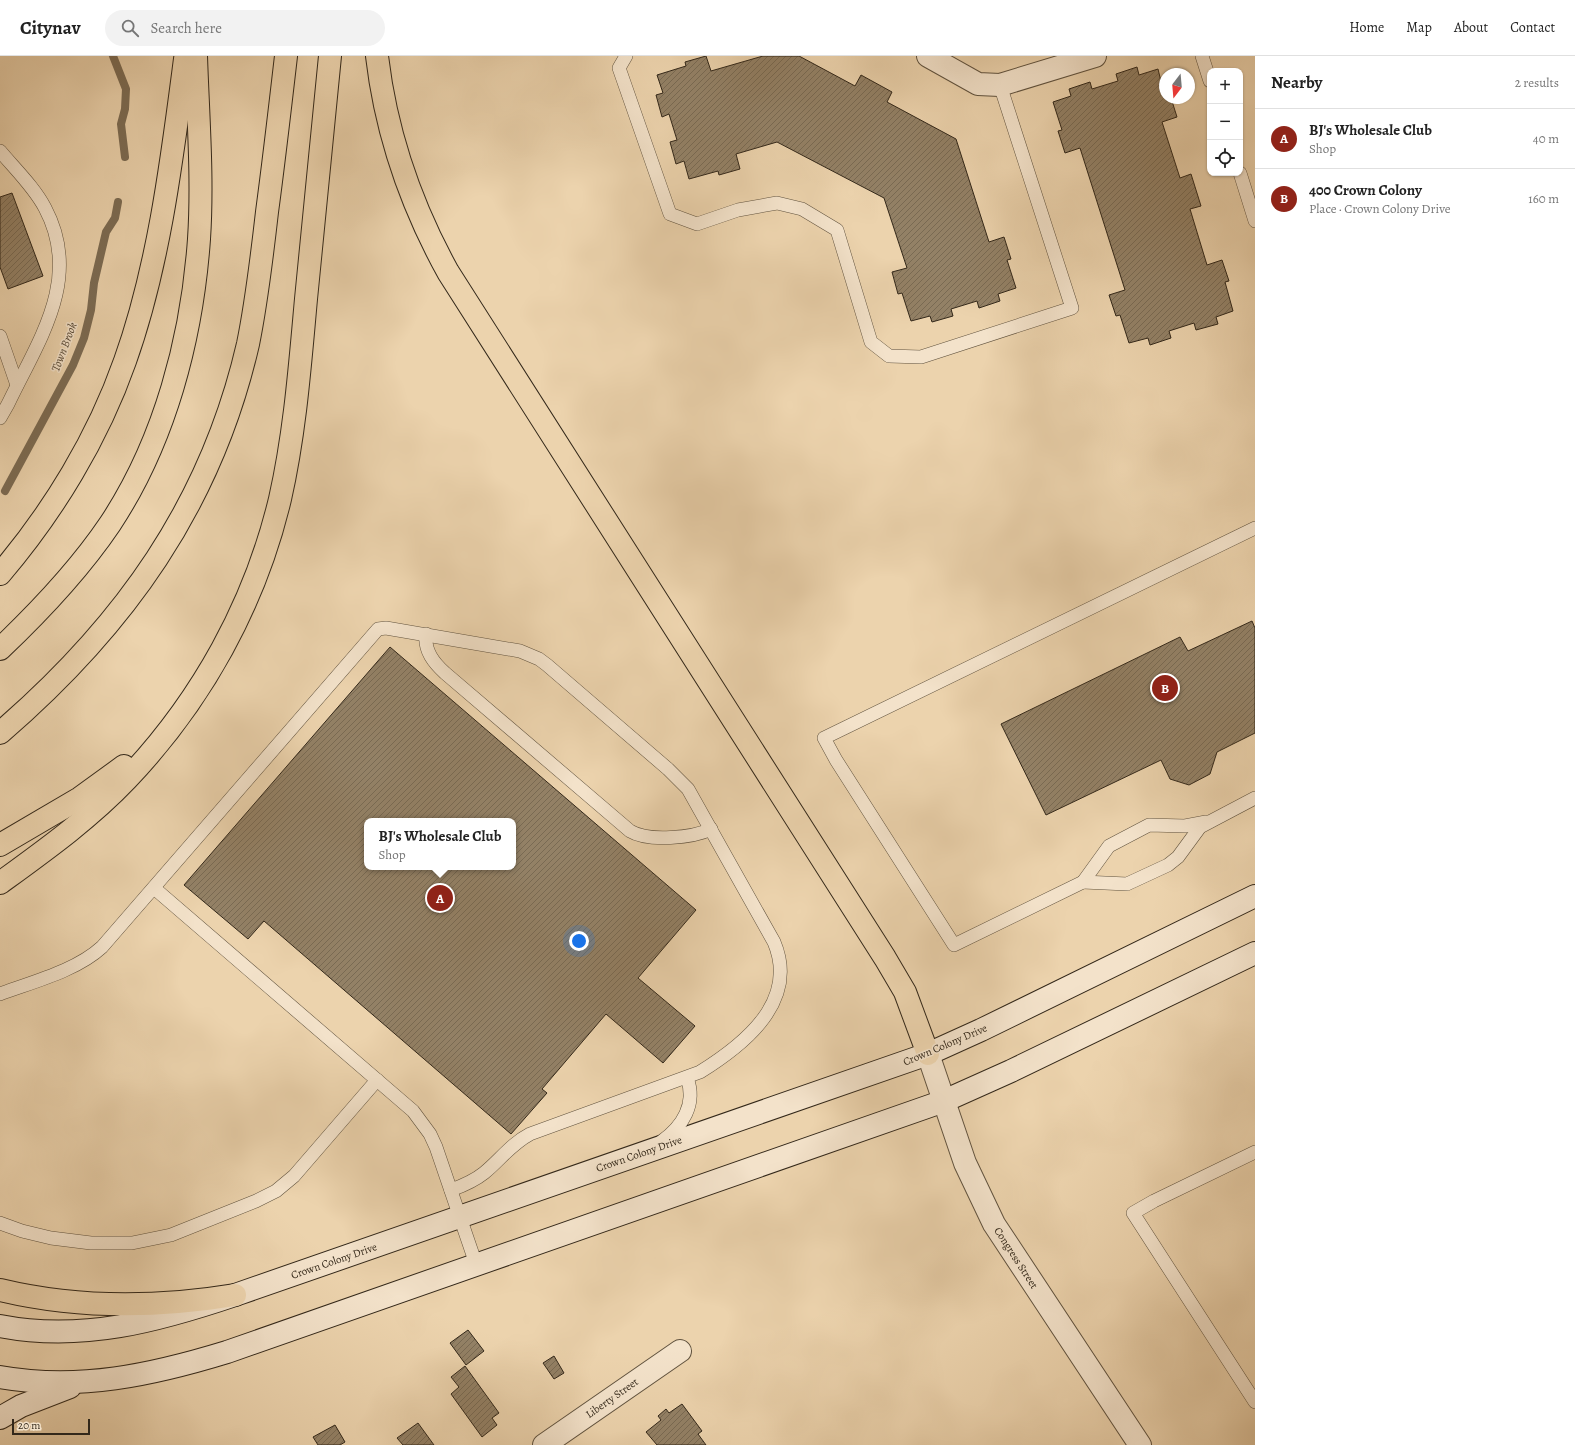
<!DOCTYPE html>
<meta charset="utf-8">
<style>
:root{--surface:#fff;--page:#f2f2f2;--text:#222;--muted:#767676;--line:#e0e0e0;--accent:#8f2418}
body{margin:0;font-family:Alegreya,serif;background:var(--page);color:var(--text)}
.controls{position:absolute;right:12px;top:12px;display:grid;overflow:hidden;border-radius:8px;box-shadow:0 1px 3px #0004}
.controls button{width:36px;height:36px;display:grid;place-items:center;padding:0;border:0;border-bottom:1px solid var(--line);background:var(--surface);color:var(--text);font:20px sans-serif}
.compass{position:absolute;left:1159px;top:12px;width:36px;height:36px;border-radius:50%;background:var(--surface);box-shadow:0 1px 3px #0004;rotate:196deg}
.scale{position:absolute;left:12px;bottom:10px;width:78px;box-sizing:border-box;padding-left:4px;border:2px solid #33281a;border-top:0;font-size:11px;line-height:14px;white-space:nowrap;color:#33281a;-webkit-text-stroke:3px #f3e2ca;paint-order:stroke}
.you{position:absolute;left:579px;top:885px;width:14px;height:14px;margin:-10px;border:3px solid #fff;border-radius:50%;background:#1a73e8;box-shadow:0 0 0 6px #1a73e833}
.badge{display:grid;place-items:center;width:26px;height:26px;border-radius:50%;background:var(--accent);color:#fff;font-size:13px;font-weight:700}
.pin{position:absolute;translate:-50% -50%;border:2px solid #fff;box-shadow:0 1px 4px #0006}
.popup{position:absolute;left:364px;top:762px;width:152px;height:52px;box-sizing:border-box;display:grid;place-content:center;border-radius:8px;background:var(--surface);filter:drop-shadow(0 1px 3px #0005);font-size:13px;white-space:nowrap;color:var(--muted)}
.popup b{font-size:15px;color:var(--text)}
.popup::after{content:'';position:absolute;left:50%;top:100%;margin-left:-8px;border:8px solid transparent;border-top-color:var(--surface)}
.list{margin:0;padding:0;list-style:none}
h2{display:flex;justify-content:space-between;align-items:center;height:52px;margin:0;padding:0 16px;font-size:17px}
h2 small{font-size:13px;font-weight:400;color:var(--muted)}
.list li{display:grid;grid-template-columns:26px 1fr auto;gap:12px;align-items:center;box-sizing:border-box;height:60px;padding:0 16px;border-top:1px solid var(--line)}
.list b{display:block;font-size:15px;white-space:nowrap}
.list p{margin:0;font-size:13px;white-space:nowrap;color:var(--muted)}
.list em{font-size:13px;font-style:normal;color:var(--muted)}
.icon{flex:none;width:22px;height:22px;fill:none;stroke:currentColor;stroke-width:2;stroke-linecap:round;stroke-linejoin:round}
.map{position:relative;flex:none;width:1255px;height:1389px;overflow:hidden}
header{display:flex;align-items:center;gap:24px;box-sizing:border-box;height:56px;padding:0 20px;background:var(--surface);border-bottom:1px solid var(--line)}
header strong{font-size:19px}
nav{display:flex;gap:22px;margin-inline-start:auto;font-size:14px}
.search{width:280px;height:36px;background:var(--page);display:flex;align-items:center;gap:10px;box-sizing:border-box;padding:0 14px;border-radius:22px;color:var(--muted);font-size:15px}
main{display:flex}
aside{flex:1;background:var(--surface)}
.map>svg:first-child{display:block}
.lines{fill:none;stroke-linecap:round;stroke-linejoin:round}
.stream{stroke:#7c6c54;stroke-width:8}
.building{fill:url(#building-hatch);stroke:#33281a;fill-rule:evenodd}
.lane-casing{stroke:#61533f;stroke-width:14}
.street-casing{stroke:#61533f;stroke-width:24}
.secondary-casing{stroke:#33281a;stroke-width:24}
.highway-casing{stroke:#33281a;stroke-width:24}
.lane{stroke:#f3e2ca;stroke-width:13}
.street{stroke:#f3e2ca;stroke-width:22}
.secondary{stroke:#f3e2ca;stroke-width:22}
.highway{stroke:#ecd3ad;stroke-width:22}
.labels{text-anchor:middle;dominant-baseline:central;stroke-width:3;stroke-linejoin:round;paint-order:stroke}
.street-label{font-size:11px;fill:#33281a;stroke:#f3e2ca}
.water-label{font-size:12px;font-style:italic;fill:#584a37;stroke:#f3e2ca}
</style>
<header>
<strong>Citynav</strong>
<div class="search"><svg class="icon" aria-label="search" viewBox="0 0 24 24"><circle cx="10" cy="10" r="6"/><path d="M15 15l6 6"/></svg>Search here</div>
<nav><a>Home</a><a>Map</a><a>About</a><a>Contact</a></nav>
</header>
<main>
<div class="map">
<svg width="1255" height="1389" viewBox="0 0 1255 1389">
<defs>
<pattern id="building-hatch" width="6" height="6" patternUnits="userSpaceOnUse"><rect width="6" height="6" fill="#938166"/><path d="M-1 1l2-2M0 6l6-6M5 7l2-2" fill="none" stroke="#796a53"/></pattern>
</defs>
<rect width="100%" height="100%" fill="#ecd3ad"/>
<filter id="stains"><feTurbulence type="fractalNoise" baseFrequency=".005" numOctaves="4"/><feColorMatrix values="0 0 0 0 .2 0 0 0 0 .09 0 0 0 0 .02 0 0 0 .5 -.17"/></filter>
<radialGradient id="worn" r=".72"><stop offset=".6" stop-color="#630" stop-opacity="0"/><stop offset="1" stop-color="#630" stop-opacity=".3"/></radialGradient>
<g class="lines">
<g class="stream">
<polyline points="113,0 126,33 125,53 121,68 125,101"/>
<polyline points="5,435 73,309 84,282 91,254 94,227 106,176 115,162 118,146"/>
</g>
</g>
<g class="building">
<polygon points="706,0 711,15 763,0 799,0 855,30 861,19 892,36 887,46 956,83 989,186 1004,181 1011,203 1007,204 1016,232 998,238 1000,245 979,252 977,245 951,253 953,260 932,266 930,260 911,265 902,237 898,238 892,216 907,212 884,142 777,86 736,98 740,113 719,119 718,115 689,123 684,105 676,108 670,86 677,84 669,58 662,61 656,39 663,37 657,19 686,10 685,6"/>
<polygon points="1137,11 1139,19 1158,13 1165,42 1171,42 1177,61 1162,66 1180,122 1191,118 1201,150 1190,153 1207,209 1222,204 1229,225 1225,226 1233,255 1216,261 1218,268 1196,274 1194,267 1169,275 1171,282 1150,289 1148,282 1129,287 1120,259 1116,260 1109,239 1125,234 1080,92 1065,97 1058,75 1062,74 1053,46 1071,40 1069,33 1090,26 1092,33 1118,25 1116,18"/>
<polygon points="12,137 43,220 8,233 0,211 0,141"/>
<polygon points="1252,565 1255,572 1255,677 1217,696 1210,718 1189,729 1170,723 1161,704 1046,759 1001,668 1180,581 1188,595"/>
<path d="M390,591l306,263 -58,68 57,48 -32,37 -57,-49 -64,75 5,4 -36,41 -247,-213 -16,18 -64,-54zM367,765h146v46h-146z"/>
<polygon points="468,1274 484,1295 466,1309 450,1287"/>
<polygon points="554,1300 564,1317 554,1323 543,1307"/>
<polygon points="465,1310 499,1357 492,1362 497,1369 482,1381 451,1338 459,1331 451,1321"/>
<polygon points="682,1348 702,1375 698,1378 706,1389 657,1389 646,1376 661,1364 658,1360 666,1353 669,1357"/>
<polygon points="418,1367 434,1389 403,1389 397,1382"/>
<polygon points="335,1369 345,1386 340,1389 318,1389 313,1381"/>
</g>
<g class="lines">
<defs>
<g id="lane">
<polyline points="626,0 619,12 670,158 697,168 738,154 777,147 802,153 837,174 871,286 889,300 921,301 1072,252 1000,29"/>
<polyline points="1202,0 1210,25"/>
<path d="M0,95c15,18 34,36 45,57 38,71 -7,133 -37,196l-8,14"/>
<polyline points="1240,117 1255,165"/>
<polyline points="0,280 17,329"/>
<path d="M426,578c-2,17 8,29 19,39l185,158c18,11 63,7 81,-2"/>
<polyline points="1206,766 1185,770 1149,769 1109,790 1083,826 954,889 836,704 824,682 1255,472"/>
<polyline points="1083,826 1127,828 1168,809 1178,801 1200,771 1255,742"/>
<polyline points="154,832 413,1055 430,1078 436,1091 476,1208"/>
<path d="M0,938c32,-12 76,-23 102,-47l276,-318 8,-1 134,23 19,8 8,6 121,104 20,20 86,153c25,59 -29,102 -74,130l-170,62c-19,10 -30,26 -46,39 -10,8 -22,13 -33,17"/>
<path d="M662,1085c20,-14 35,-37 25,-63"/>
<polyline points="1255,1096 1154,1145 1133,1157 1255,1346"/>
<polyline points="0,1167 22,1175 51,1182 91,1187 132,1187 171,1179 256,1145 276,1135 294,1120 377,1024"/>
</g>
<g id="street">
<polyline points="928,0 978,28 1000,29 1095,0"/>
<polyline points="928,998 965,1107 994,1168 1140,1389"/>
<polyline points="544,1389 680,1295"/>
</g>
<g id="secondary">
<path d="M0,1270c82,16 158,-5 235,-31l693,-241 53,-24 274,-134"/>
<path d="M0,1321c79,14 152,-2 227,-25l717,-251 67,-30 244,-118"/>
<polyline points="0,1362 21,1350 70,1331"/>
</g>
<g id="highway">
<path d="M377,0c9,77 34,149 71,216l437,686 20,34 23,62"/>
<path d="M0,518c53,-62 98,-136 125,-213 34,-95 47,-202 60,-302"/>
<path d="M0,593c40,-38 79,-79 110,-125 55,-83 82,-186 89,-285 4,-61 -1,-122 -3,-183"/>
<path d="M0,677c124,-107 211,-228 248,-389 9,-44 14,-88 19,-132 7,-52 13,-104 19,-156"/>
<polyline points="0,789 80,742 124,710"/>
<path d="M0,827c44,-32 89,-64 127,-104 75,-79 128,-175 153,-280 15,-66 20,-134 26,-200 8,-81 16,-162 24,-243"/>
<path d="M0,1234c79,19 156,18 235,5"/>
</g>
</defs>
<use href="#lane" class="lane-casing"/>
<use href="#street" class="street-casing"/>
<use href="#secondary" class="secondary-casing"/>
<use href="#highway" class="highway-casing"/>
<use href="#lane" class="lane"/>
<use href="#street" class="street"/>
<use href="#secondary" class="secondary"/>
<use href="#highway" class="highway"/>
</g>
<g class="labels">
<g class="street-label">
<text transform="translate(945 989) rotate(-23)">Crown Colony Drive</text>
<text transform="translate(639 1098) rotate(-19)">Crown Colony Drive</text>
<text transform="translate(1016 1202) rotate(57)">Congress Street</text>
<text transform="translate(334 1205) rotate(-19)">Crown Colony Drive</text>
<text transform="translate(612 1342) rotate(-35)">Liberty Street</text>
</g>
<g class="water-label">
<text transform="translate(64 291) rotate(-69)">Town Brook</text>
</g>
</g>
<rect width="100%" height="100%" filter="url(#stains)"/>
<rect width="100%" height="100%" fill="url(#worn)"/>
</svg>
<div class="controls">
<button>+</button>
<button>−</button>
<button><svg class="icon" aria-label="locate" viewBox="0 0 24 24"><circle cx="12" cy="12" r="6"/><path d="M12 2v4M12 18v4M2 12h4M18 12h4"/></svg></button>
</div>
<svg class="compass" viewBox="-18 -18 36 36"><path d="M0-13l5 13h-10z" fill="#e53935"/><path d="M0 13l5-13h-10z" fill="#767676"/></svg>
<div class="scale">20 m</div>
<div class="you"></div>
<div class="pin badge" style="left:440px;top:842px">A</div>
<div class="popup"><b>BJ's Wholesale Club</b>Shop</div>
<div class="pin badge" style="left:1165px;top:632px">B</div>
</div>
<aside>
<h2>Nearby<small>2 results</small></h2>
<ul class="list">
<li><span class="badge">A</span><div><b>BJ's Wholesale Club</b><p>Shop</p></div><em>40 m</em></li>
<li><span class="badge">B</span><div><b>400 Crown Colony</b><p>Place · Crown Colony Drive</p></div><em>160 m</em></li>
</ul>
</aside>
</main>
